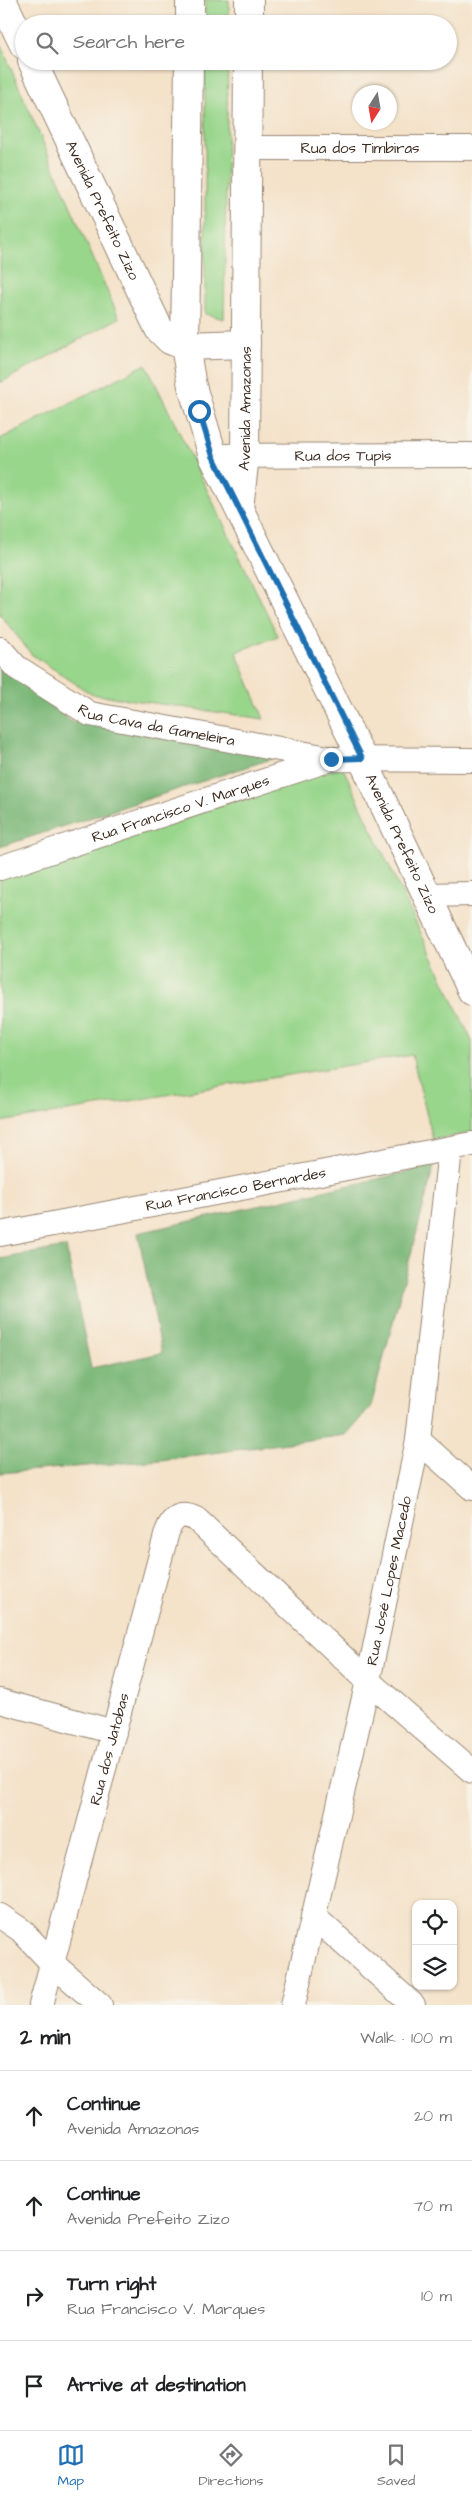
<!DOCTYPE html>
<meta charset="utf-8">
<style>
:root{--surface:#fff;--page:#f6f6f6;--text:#202124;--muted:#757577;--line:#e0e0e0;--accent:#1f6fb2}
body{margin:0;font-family:"Architects Daughter",sans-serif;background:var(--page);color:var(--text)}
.controls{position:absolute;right:15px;bottom:15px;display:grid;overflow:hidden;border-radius:10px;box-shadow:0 1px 4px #0004}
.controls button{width:45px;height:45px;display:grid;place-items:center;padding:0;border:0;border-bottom:1px solid var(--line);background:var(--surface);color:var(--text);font:25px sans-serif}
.compass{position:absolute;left:352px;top:85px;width:45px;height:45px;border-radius:50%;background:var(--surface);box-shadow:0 1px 4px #0004;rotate:191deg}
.stop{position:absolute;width:15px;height:15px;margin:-11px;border:4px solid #1f6fb2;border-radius:50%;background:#fff}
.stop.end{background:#1f6fb2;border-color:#fff;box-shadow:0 1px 5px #0008}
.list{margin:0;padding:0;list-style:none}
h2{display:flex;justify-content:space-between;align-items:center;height:65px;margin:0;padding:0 20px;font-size:21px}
h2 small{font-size:16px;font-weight:400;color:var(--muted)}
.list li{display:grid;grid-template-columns:32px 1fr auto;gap:15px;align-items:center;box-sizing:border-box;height:90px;padding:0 20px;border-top:1px solid var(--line)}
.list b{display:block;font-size:19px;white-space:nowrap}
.list p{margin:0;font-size:16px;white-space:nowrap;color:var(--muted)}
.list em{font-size:16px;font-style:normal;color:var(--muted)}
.icon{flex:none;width:28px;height:28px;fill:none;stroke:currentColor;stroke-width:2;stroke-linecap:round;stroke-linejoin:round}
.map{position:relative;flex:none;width:472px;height:2005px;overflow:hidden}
.search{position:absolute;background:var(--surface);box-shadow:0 1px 4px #0004;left:15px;right:15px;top:15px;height:55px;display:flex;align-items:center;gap:12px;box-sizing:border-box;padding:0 18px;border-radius:28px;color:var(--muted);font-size:19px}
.sheet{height:425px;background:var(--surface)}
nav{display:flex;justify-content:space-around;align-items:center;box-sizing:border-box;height:70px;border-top:1px solid var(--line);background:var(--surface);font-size:14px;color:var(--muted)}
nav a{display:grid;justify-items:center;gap:2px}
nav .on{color:var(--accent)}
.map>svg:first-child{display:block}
.green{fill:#98d68b;stroke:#6a8054}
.forest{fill:#7ab777;stroke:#5a704a}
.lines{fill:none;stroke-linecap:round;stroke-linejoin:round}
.street-casing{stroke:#988674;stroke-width:26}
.secondary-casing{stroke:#988674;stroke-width:30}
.street{stroke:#fff;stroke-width:24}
.secondary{stroke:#fff;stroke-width:28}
.route{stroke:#1f6fb2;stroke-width:6}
.labels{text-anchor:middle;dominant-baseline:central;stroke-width:5;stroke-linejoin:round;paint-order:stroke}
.street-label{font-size:15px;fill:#3b2a1e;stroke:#f7f3e8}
</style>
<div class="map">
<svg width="472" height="2005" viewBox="0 0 472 2005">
<rect width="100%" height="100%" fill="#f7f3e8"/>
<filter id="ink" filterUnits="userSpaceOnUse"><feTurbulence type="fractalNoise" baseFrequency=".02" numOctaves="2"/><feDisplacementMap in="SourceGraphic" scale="10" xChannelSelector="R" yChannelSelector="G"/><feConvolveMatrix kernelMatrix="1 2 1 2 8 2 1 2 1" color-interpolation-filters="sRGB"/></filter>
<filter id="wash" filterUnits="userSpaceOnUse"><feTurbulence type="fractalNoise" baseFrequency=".0096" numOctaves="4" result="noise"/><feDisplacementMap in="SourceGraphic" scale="20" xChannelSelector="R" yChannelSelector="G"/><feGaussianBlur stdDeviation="1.12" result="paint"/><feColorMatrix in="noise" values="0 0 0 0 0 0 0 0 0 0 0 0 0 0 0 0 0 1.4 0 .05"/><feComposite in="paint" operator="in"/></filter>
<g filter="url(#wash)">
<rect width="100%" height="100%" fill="#f4e2c9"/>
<g class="green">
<rect x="205" y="0" width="24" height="24"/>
<polygon points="0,43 119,318 0,383"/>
<polygon points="205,61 228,61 224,319 205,314"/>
<polygon points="146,364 278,636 236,652 264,719 91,694 31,654 0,614 0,439"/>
<polygon points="341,764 472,1041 472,1133 433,1140 412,1055 0,1122 0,878"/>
</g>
<g class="forest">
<polygon points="0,665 8,674 71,721 277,757 0,847"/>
<polygon points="434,1166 371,1406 346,1435 161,1460 0,1473 0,1259 66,1247 91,1368 162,1353 138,1233"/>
</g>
</g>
<g filter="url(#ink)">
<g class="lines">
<defs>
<g id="street">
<path id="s1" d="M248,148h224"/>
<path id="s2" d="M213,456l259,-1"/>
<path id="s3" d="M0,649l16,18 74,47 238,44"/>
<path id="s4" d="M0,868l331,-109 141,1"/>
<polyline points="427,895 472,894"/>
<path id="s5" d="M0,1234l472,-90"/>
<polyline points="418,1440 472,1488"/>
<polyline points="0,1701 114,1732"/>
<polyline points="0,1916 21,1930 52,1963 100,2005"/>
<polyline points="313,1916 413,2005"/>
<path id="s6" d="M41,2005l126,-473c6,-16 14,-20 29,-13l172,162 104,90"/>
<path id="s7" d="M293,2005l75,-324 50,-241 32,-290"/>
</g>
<g id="secondary">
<polyline points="2,0 24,45"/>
<polyline points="190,24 190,0"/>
<polyline points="249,24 249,0"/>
<path id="s8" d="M32,61l127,268 11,11 15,6 61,-2"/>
<path id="s9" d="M189,61l-4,285 7,40 21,70 149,302 110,233"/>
<path id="s10" d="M239,508l6,-52 3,-395"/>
</g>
</defs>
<use href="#street" class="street-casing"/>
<use href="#secondary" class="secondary-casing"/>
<use href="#street" class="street"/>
<use href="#secondary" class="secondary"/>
</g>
</g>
<g class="lines" filter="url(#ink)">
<polyline class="route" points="199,411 213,456 362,758 331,759"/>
</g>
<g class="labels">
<g class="street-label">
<text stroke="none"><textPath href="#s1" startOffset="112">Rua dos Timbiras</textPath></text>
<text stroke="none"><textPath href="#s8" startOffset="165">Avenida Prefeito Zizo</textPath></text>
<text stroke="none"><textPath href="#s10" startOffset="100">Avenida Amazonas</textPath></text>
<text stroke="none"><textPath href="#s2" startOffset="130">Rua dos Tupis</textPath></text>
<text stroke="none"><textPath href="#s3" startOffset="179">Rua Cava da Gameleira</textPath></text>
<text stroke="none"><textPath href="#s4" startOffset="190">Rua Francisco V. Marques</textPath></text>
<text stroke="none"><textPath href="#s9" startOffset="830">Avenida Prefeito Zizo</textPath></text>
<text stroke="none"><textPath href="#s5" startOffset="240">Rua Francisco Bernardes</textPath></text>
<text stroke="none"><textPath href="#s7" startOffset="435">Rua José Lopes Macedo</textPath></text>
<text stroke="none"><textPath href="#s6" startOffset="265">Rua dos Jatobas</textPath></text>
</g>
</g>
</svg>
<div class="controls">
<button><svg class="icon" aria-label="locate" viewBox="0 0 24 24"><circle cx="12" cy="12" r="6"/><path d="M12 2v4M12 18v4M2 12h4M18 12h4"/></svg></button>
<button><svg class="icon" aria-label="layers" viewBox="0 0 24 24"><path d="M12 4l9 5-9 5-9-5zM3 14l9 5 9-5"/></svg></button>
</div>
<svg class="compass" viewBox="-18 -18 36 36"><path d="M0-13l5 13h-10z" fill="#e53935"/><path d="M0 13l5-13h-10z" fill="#757577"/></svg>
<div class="stop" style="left:199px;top:411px"></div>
<div class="stop end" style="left:331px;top:759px"></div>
<div class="search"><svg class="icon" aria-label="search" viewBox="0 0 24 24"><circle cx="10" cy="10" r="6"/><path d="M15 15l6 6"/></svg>Search here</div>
</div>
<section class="sheet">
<h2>2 min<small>Walk · 100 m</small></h2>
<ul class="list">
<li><svg class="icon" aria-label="ahead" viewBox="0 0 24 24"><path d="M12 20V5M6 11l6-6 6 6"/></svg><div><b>Continue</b><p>Avenida Amazonas</p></div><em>20 m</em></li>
<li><svg class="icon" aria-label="ahead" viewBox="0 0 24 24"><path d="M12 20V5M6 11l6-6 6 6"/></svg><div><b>Continue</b><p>Avenida Prefeito Zizo</p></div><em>70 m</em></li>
<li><svg class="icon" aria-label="right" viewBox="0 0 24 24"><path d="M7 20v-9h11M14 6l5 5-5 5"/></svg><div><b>Turn right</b><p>Rua Francisco V. Marques</p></div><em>10 m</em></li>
<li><svg class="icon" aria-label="arrive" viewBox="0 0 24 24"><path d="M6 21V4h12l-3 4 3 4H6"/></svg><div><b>Arrive at destination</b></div></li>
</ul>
</section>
<nav>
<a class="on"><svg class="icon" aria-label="map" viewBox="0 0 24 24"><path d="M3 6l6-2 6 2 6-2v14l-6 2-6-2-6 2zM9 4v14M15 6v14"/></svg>Map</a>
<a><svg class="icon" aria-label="directions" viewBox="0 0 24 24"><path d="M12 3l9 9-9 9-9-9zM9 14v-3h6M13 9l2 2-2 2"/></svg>Directions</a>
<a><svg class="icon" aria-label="saved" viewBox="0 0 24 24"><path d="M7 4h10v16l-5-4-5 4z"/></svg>Saved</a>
</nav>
